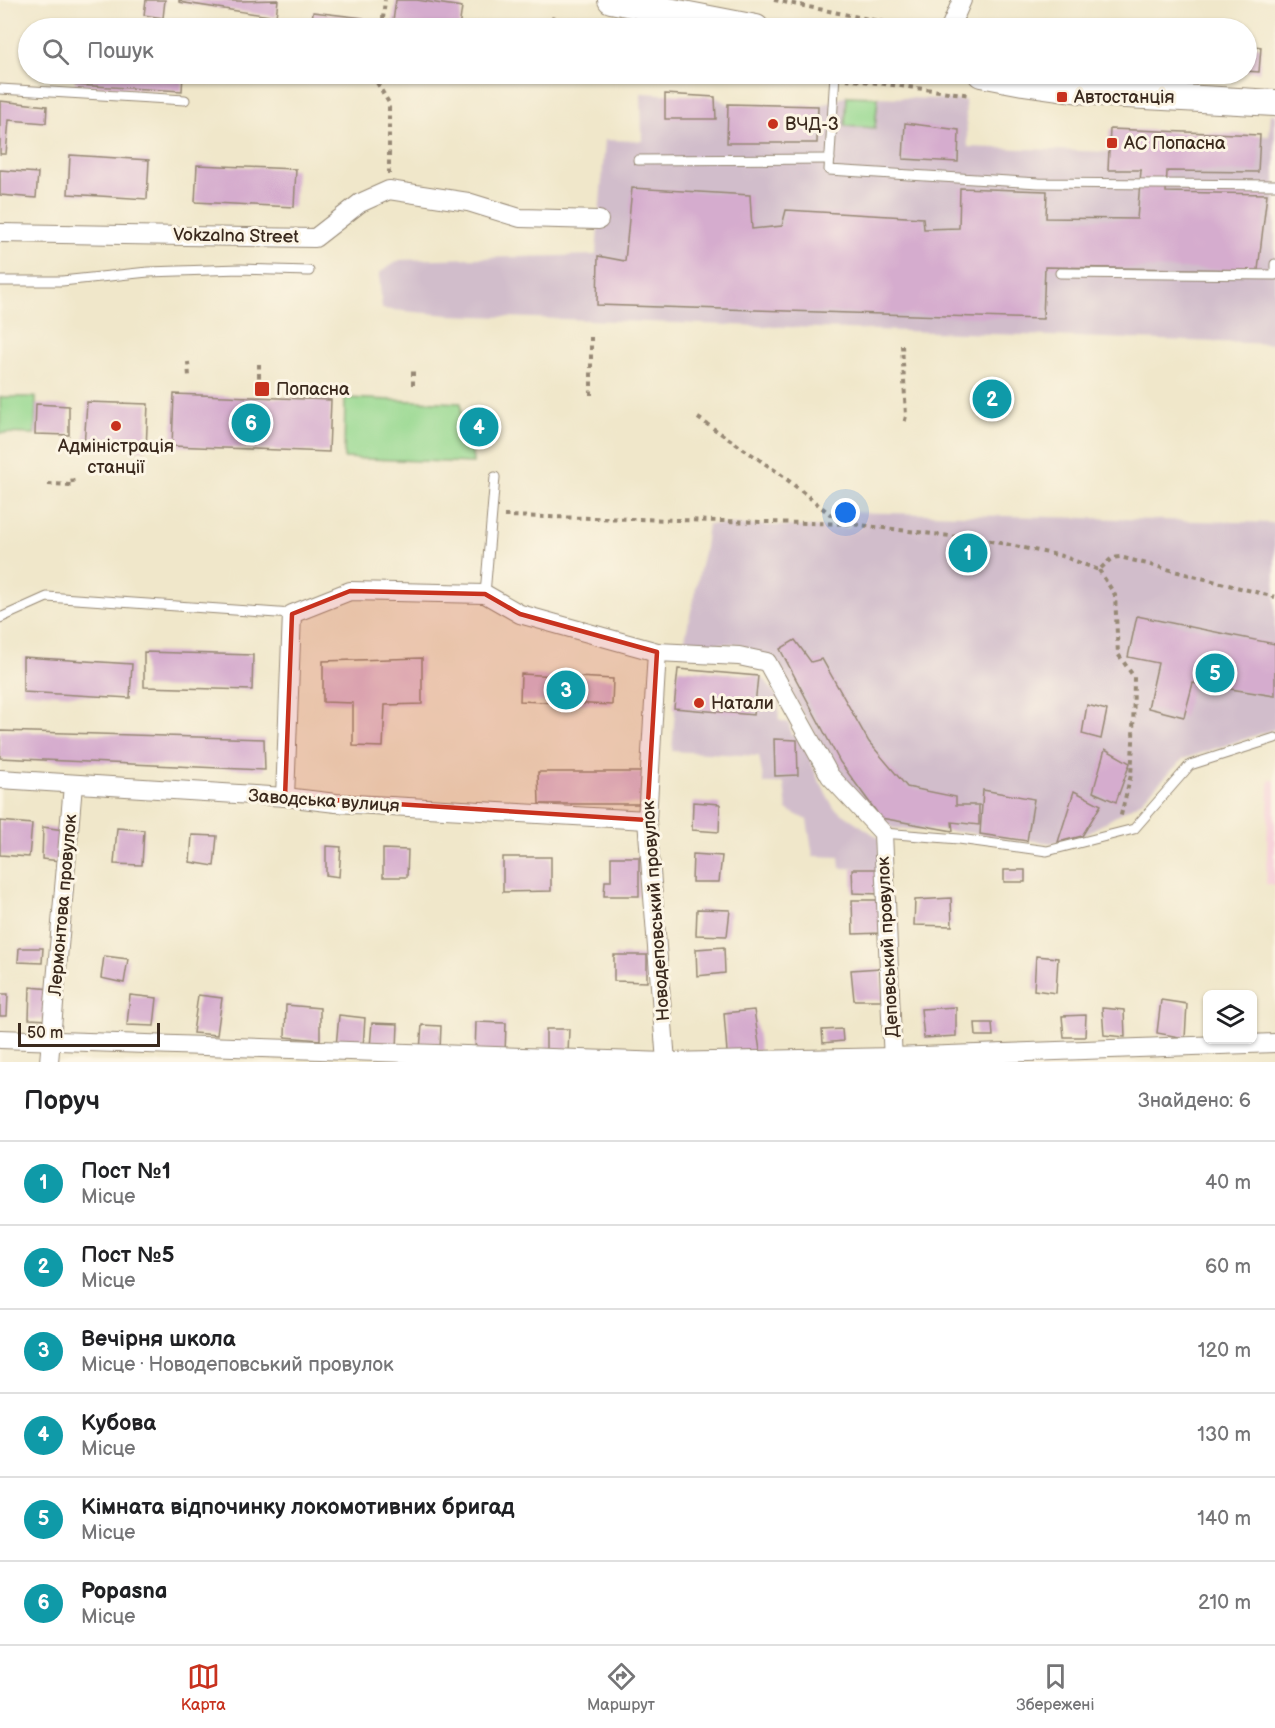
<!DOCTYPE html>
<html lang="uk">
<meta charset="utf-8">
<style>
:root{--surface:#fff;--page:#f6f6f6;--text:#202124;--muted:#757577;--line:#e0e0e0;--accent:#c8321e}
body{margin:0;font-family:"Balsamiq Sans",sans-serif;background:var(--page);color:var(--text)}
.controls{position:absolute;right:18px;bottom:18px;display:grid;overflow:hidden;border-radius:9px;box-shadow:0 2px 4px #0004}
.controls button{width:54px;height:54px;display:grid;place-items:center;padding:0;border:0;border-bottom:2px solid var(--line);background:var(--surface);color:var(--text);font:30px sans-serif}
.scale{position:absolute;left:18px;bottom:15px;width:142px;box-sizing:border-box;padding-left:6px;border:3px solid #3b2a1e;border-top:0;font-size:16px;line-height:21px;white-space:nowrap;color:#3b2a1e;-webkit-text-stroke:4px #fcf5e5;paint-order:stroke}
.you{position:absolute;left:846px;top:513px;width:21px;height:21px;margin:-15px;border:4px solid #fff;border-radius:50%;background:#1a73e8;box-shadow:0 0 0 9px #1a73e833}
.badge{display:grid;place-items:center;width:39px;height:39px;border-radius:50%;background:var(--accent);color:#fff;font-size:20px;font-weight:700}
.pin{position:absolute;translate:-50% -50%;border:3px solid #fff;box-shadow:0 2px 6px #0006}
.list{margin:0;padding:0;list-style:none}
h2{display:flex;justify-content:space-between;align-items:center;height:78px;margin:0;padding:0 24px;font-size:26px}
h2 small{font-size:20px;font-weight:400;color:var(--muted)}
.list li{display:grid;grid-template-columns:39px 1fr auto;gap:18px;align-items:center;box-sizing:border-box;height:84px;padding:0 24px;border-top:2px solid var(--line)}
.list b{display:block;font-size:22px;white-space:nowrap}
.list p{margin:0;font-size:20px;white-space:nowrap;color:var(--muted)}
.list em{font-size:20px;font-style:normal;color:var(--muted)}
.icon{flex:none;width:33px;height:33px;fill:none;stroke:currentColor;stroke-width:2;stroke-linecap:round;stroke-linejoin:round}
.map{position:relative;flex:none;width:1275px;height:1062px;overflow:hidden}
.search{position:absolute;background:var(--surface);box-shadow:0 2px 4px #0004;left:18px;right:18px;top:18px;height:66px;display:flex;align-items:center;gap:15px;box-sizing:border-box;padding:0 21px;border-radius:33px;color:var(--muted);font-size:22px}
.sheet{height:582px;background:var(--surface)}
nav{display:flex;justify-content:space-around;align-items:center;box-sizing:border-box;height:84px;border-top:2px solid var(--line);background:var(--surface);font-size:16px;color:var(--muted)}
nav a{display:grid;justify-items:center;gap:3px}
nav .on{color:var(--accent)}
.map>svg:first-child{display:block}
.built{fill:#f6cfd9}
.industrial{fill:#d1bdcb}
.green{fill:#96d88f;stroke:#688156;stroke-width:1.5}
.building{fill:#d5acce}
.lines{fill:none;stroke-linecap:round;stroke-linejoin:round}
.lane-casing{stroke:#968874;stroke-width:11}
.street-casing{stroke:#968874;stroke-width:20}
.secondary-casing{stroke:#968874;stroke-width:28}
.path{stroke:#968874;stroke-width:4;stroke-dasharray:4.5 4.5;stroke-linecap:butt}
.lane{stroke:#fff;stroke-width:9}
.street{stroke:#fff;stroke-width:18}
.secondary{stroke:#fff;stroke-width:26}
.marked{fill:#c8321e;fill-opacity:0.2;stroke:#c8321e;stroke-width:4.5;stroke-linejoin:round}
.poi-dot{fill:#c8321e;stroke:#fcf5e5;stroke-width:2}
.labels{text-anchor:middle;dominant-baseline:central;stroke-width:6;stroke-linejoin:round;paint-order:stroke}
.poi-label{font-size:18px;fill:#3b2a1e;stroke:#fcf5e5;text-anchor:start}
.street-label{font-size:18px;fill:#3b2a1e;stroke:#fcf5e5}
</style>
<div class="map">
<svg width="1275" height="1062" viewBox="0 0 1275 1062">
<rect width="100%" height="100%" fill="#fcf5e5"/>
<filter id="ink" filterUnits="userSpaceOnUse"><feTurbulence type="fractalNoise" baseFrequency=".0167" numOctaves="2"/><feDisplacementMap in="SourceGraphic" scale="12" xChannelSelector="R" yChannelSelector="G"/><feConvolveMatrix kernelMatrix="1 2 1 2 8 2 1 2 1" color-interpolation-filters="sRGB"/></filter>
<filter id="wash" filterUnits="userSpaceOnUse"><feTurbulence type="fractalNoise" baseFrequency=".008" numOctaves="4" result="noise"/><feDisplacementMap in="SourceGraphic" scale="24" xChannelSelector="R" yChannelSelector="G"/><feGaussianBlur stdDeviation="1.35" result="paint"/><feColorMatrix in="noise" values="0 0 0 0 0 0 0 0 0 0 0 0 0 0 0 0 0 1.4 0 .05"/><feComposite in="paint" operator="in"/></filter>
<g filter="url(#wash)">
<rect width="100%" height="100%" fill="#f0e7ca"/>
<polygon class="built" points="1269,780 1275,780 1275,885 1266,884"/>
<g class="industrial">
<polygon points="641,93 715,97 728,104 818,106 847,96 965,100 968,147 1108,152 1110,129 1269,136 1271,114 1275,114 1275,344 449,315 382,309 379,273 400,260 596,255 605,140 642,141"/>
<polygon points="850,512 1275,523 1275,729 1183,759 1140,802 1082,836 1051,843 964,832 892,828 837,772 774,663 739,644 684,643 705,547 708,524 850,528"/>
<polygon points="678,669 758,676 765,680 778,698 779,720 789,723 791,735 802,737 817,777 834,808 879,838 879,869 840,868 839,857 813,856 807,820 787,810 784,783 764,784 759,756 672,751"/>
</g>
<g class="green">
<polygon points="847,96 878,97 875,128 845,126"/>
<polygon points="0,397 36,397 35,434 0,433"/>
<polygon points="345,398 461,403 461,441 471,441 473,463 344,458"/>
</g>
<g id="blocks">
<g class="building">
<polygon points="146,0 165,0 163,18 144,15"/>
<polygon points="179,0 240,1 278,0 276,17 179,2"/>
<polygon points="396,0 417,0 462,7 459,28 392,28"/>
<polygon points="313,12 363,18 362,28 311,28"/>
<polygon points="552,17 613,27 613,28 550,28"/>
<polygon points="1246,45 1261,47 1259,72 1246,71"/>
<polygon points="75,74 183,74 182,91 75,85"/>
<polygon points="665,94 715,97 716,119 665,119"/>
<polygon points="0,101 47,106 46,123 9,120 6,154 0,154"/>
<polygon points="728,104 818,106 817,143 727,143"/>
<polygon points="905,123 959,130 958,162 903,159"/>
<polygon points="1110,129 1260,135 1258,172 1167,171 1166,192 1267,194 1258,270 1045,267 1043,319 597,305 598,256 625,261 632,188 750,195 752,229 782,226 786,210 923,218 924,229 959,228 960,188 1047,191 1046,218 1137,219 1141,170 1108,170"/>
<polygon points="70,155 149,160 147,199 68,194"/>
<polygon points="197,165 296,169 294,207 195,202"/>
<polygon points="0,170 38,173 36,198 0,195"/>
<polygon points="980,391 1005,392 1006,409 980,407"/>
<polygon points="174,394 331,400 329,452 172,446"/>
<polygon points="87,402 148,404 146,450 84,447"/>
<polygon points="36,404 69,406 69,435 35,434"/>
<polygon points="470,416 489,418 489,437 470,435"/>
<polygon points="964,547 974,548 973,557 962,557"/>
<polygon points="1137,616 1275,644 1275,696 1193,683 1184,717 1148,708 1158,663 1128,657"/>
<polygon points="795,640 811,662 822,659 869,742 907,787 956,797 956,805 979,805 979,825 952,822 953,831 881,818 840,762 780,649"/>
<polygon points="144,652 253,655 252,690 144,687"/>
<polygon points="23,657 132,664 130,698 23,692"/>
<polygon points="422,658 422,704 385,705 383,747 353,746 353,703 323,702 323,661"/>
<polygon points="678,669 758,676 754,715 674,708"/>
<polygon points="521,674 613,679 612,705 520,701"/>
<polygon points="1087,705 1107,710 1101,739 1082,734"/>
<polygon points="0,731 264,739 265,770 0,758"/>
<polygon points="774,739 797,740 798,775 775,776"/>
<polygon points="1105,749 1130,763 1116,802 1093,792"/>
<polygon points="538,772 643,772 643,804 539,804"/>
<polygon points="983,790 1034,799 1027,841 980,834"/>
<polygon points="1074,791 1101,805 1082,836 1058,842"/>
<polygon points="693,802 720,804 719,832 692,830"/>
<polygon points="0,821 32,824 29,857 0,855"/>
<polygon points="43,827 63,830 61,861 42,859"/>
<polygon points="117,828 144,830 142,865 114,864"/>
<polygon points="192,835 217,836 214,866 190,862"/>
<polygon points="326,846 341,847 339,877 326,875"/>
<polygon points="383,849 408,850 407,877 383,877"/>
<polygon points="693,854 722,856 719,882 692,882"/>
<polygon points="503,857 551,857 551,891 503,892"/>
<polygon points="611,857 639,857 639,896 604,896 605,881 611,881"/>
<polygon points="852,869 879,869 880,894 853,893"/>
<rect x="1004" y="870" width="21" height="12"/>
<polygon points="951,898 952,926 914,925 915,900"/>
<polygon points="852,900 880,900 882,933 853,934"/>
<polygon points="697,909 730,910 727,936 696,935"/>
<polygon points="724,947 725,973 697,976 696,949"/>
<polygon points="19,948 43,948 42,963 18,962"/>
<polygon points="614,955 647,955 647,982 614,981"/>
<polygon points="104,956 128,959 124,983 101,978"/>
<polygon points="1036,956 1058,958 1056,993 1034,990"/>
<polygon points="880,968 883,1000 854,1000 851,970"/>
<polygon points="30,987 51,989 49,1020 29,1019"/>
<polygon points="0,994 8,994 7,1016 0,1016"/>
<polygon points="130,995 157,998 154,1026 127,1025"/>
<polygon points="198,995 222,998 217,1035 193,1033"/>
<polygon points="1161,1000 1187,1004 1185,1038 1157,1033"/>
<polygon points="286,1005 320,1008 320,1040 285,1037"/>
<polygon points="956,1007 956,1036 924,1038 921,1009"/>
<polygon points="1102,1008 1124,1010 1125,1037 1104,1035"/>
<polygon points="754,1010 760,1051 727,1052 724,1013"/>
<polygon points="339,1015 365,1018 363,1048 336,1046"/>
<polygon points="1086,1015 1085,1037 1064,1037 1062,1016"/>
<polygon points="476,1022 506,1023 505,1054 475,1054"/>
<polygon points="372,1023 398,1024 397,1049 370,1047"/>
<polygon points="975,1023 992,1023 993,1036 976,1036"/>
<polygon points="422,1025 441,1026 440,1050 420,1050"/>
<polygon points="546,1029 569,1029 568,1054 546,1054"/>
<polygon points="842,1029 843,1041 823,1043 822,1030"/>
</g>
</g>
</g>
<g filter="url(#ink)">
<use href="#blocks" fill-opacity="0" stroke="#968874" stroke-width="1.5"/>
<g class="lines">
<defs>
<g id="lane">
<polyline points="835,74 829,170 1039,183 1275,185"/>
<polyline points="0,89 185,100"/>
<polyline points="638,160 830,159"/>
<polyline points="1060,273 1275,275 1275,264"/>
<polyline points="0,281 62,281 148,272 240,269 309,271"/>
<polyline points="485,594 495,477"/>
<polyline points="0,618 47,597 292,614"/>
<polyline points="883,833 959,839 1047,851 1134,829 1190,765 1275,738"/>
</g>
<g id="street">
<polyline points="950,28 962,0"/>
<polyline points="0,233 315,238 360,203 389,190 468,202 520,218 599,220"/>
<polyline points="657,652 647,820 666,1062"/>
<polyline points="0,779 285,797 336,803 647,820"/>
<polyline points="285,797 292,614 350,591 485,594 520,614 657,652 739,656 767,662 830,776 883,833 893,1062"/>
<polyline points="0,1039 666,1062 893,1057 1275,1043"/>
<polyline points="49,1062 73,785"/>
</g>
<g id="secondary">
<polyline points="611,0 756,28"/>
<polyline points="981,74 1023,82 1108,94 1275,103"/>
</g>
</defs>
<use href="#lane" class="lane-casing"/>
<use href="#street" class="street-casing"/>
<use href="#secondary" class="secondary-casing"/>
<g class="path">
<polyline points="774,0 913,28"/>
<polyline points="382,28 385,0"/>
<polyline points="376,74 376,81 389,103 389,174"/>
<polyline points="798,74 824,77"/>
<polyline points="846,79 971,95"/>
<polyline points="902,345 906,416 904,424"/>
<polyline points="188,362 189,377"/>
<polyline points="259,364 259,379"/>
<polyline points="413,385 413,370"/>
<polyline points="591,395 591,337"/>
<polyline points="698,418 779,473 841,523"/>
<polyline points="48,484 73,485 72,477"/>
<polyline points="504,516 851,524 991,541 1062,556 1099,570 1112,558 1120,557 1275,597"/>
<polyline points="1099,570 1115,595 1118,654 1134,677 1133,742 1131,775 1120,819"/>
</g>
<use href="#lane" class="lane"/>
<use href="#street" class="street"/>
<use href="#secondary" class="secondary"/>
</g>
</g>
<path class="marked" d="M350,591l135,3 35,20 137,38 -10,168 -362,-23 7,-183z"/>
<g class="poi-dot">
<rect x="1056" y="91" width="12" height="12" rx="3"/>
<circle cx="773" cy="124" r="6"/>
<rect x="1106" y="137" width="12" height="12" rx="3"/>
<rect x="254" y="381" width="16" height="16" rx="3"/>
<circle cx="116" cy="426" r="6"/>
<circle cx="699" cy="703" r="6"/>
</g>
<g class="labels">
<g class="poi-label">
<text x="1074" y="97">Автостанція</text>
<text x="785" y="124">ВЧД-3</text>
<text x="1124" y="143">АС Попасна</text>
<text x="276" y="389">Попасна</text>
<text x="116" y="446" text-anchor="middle">Адміністрація<tspan x="116" dy="21">станції</tspan></text>
<text x="711" y="703">Натали</text>
</g>
<g class="street-label">
<text transform="translate(236 236) rotate(1)">Vokzalna Street</text>
<text transform="translate(324 801) rotate(4)">Заводська вулиця</text>
<text transform="translate(63 905) rotate(-85)">Лермонтова провулок</text>
<text transform="translate(656 911) rotate(-94)">Новодеповський провулок</text>
<text transform="translate(888 947) rotate(-93)">Деповський провулок</text>
</g>
</g>
</svg>
<div class="controls">
<button><svg class="icon" aria-label="layers" viewBox="0 0 24 24"><path d="M12 4l9 5-9 5-9-5zM3 14l9 5 9-5"/></svg></button>
</div>
<div class="scale">50 m</div>
<div class="you"></div>
<div class="pin badge" style="left:968px;top:553px;background:#0f9aa8">1</div>
<div class="pin badge" style="left:992px;top:399px;background:#0f9aa8">2</div>
<div class="pin badge" style="left:566px;top:690px;background:#0f9aa8">3</div>
<div class="pin badge" style="left:479px;top:427px;background:#0f9aa8">4</div>
<div class="pin badge" style="left:1215px;top:673px;background:#0f9aa8">5</div>
<div class="pin badge" style="left:251px;top:423px;background:#0f9aa8">6</div>
<div class="search"><svg class="icon" aria-label="search" viewBox="0 0 24 24"><circle cx="10" cy="10" r="6"/><path d="M15 15l6 6"/></svg>Пошук</div>
</div>
<section class="sheet">
<h2>Поруч<small>Знайдено: 6</small></h2>
<ul class="list">
<li><span class="badge" style="background:#0f9aa8">1</span><div><b>Пост №1</b><p>Місце</p></div><em>40 m</em></li>
<li><span class="badge" style="background:#0f9aa8">2</span><div><b>Пост №5</b><p>Місце</p></div><em>60 m</em></li>
<li><span class="badge" style="background:#0f9aa8">3</span><div><b>Вечірня школа</b><p>Місце · Новодеповський провулок</p></div><em>120 m</em></li>
<li><span class="badge" style="background:#0f9aa8">4</span><div><b>Кубова</b><p>Місце</p></div><em>130 m</em></li>
<li><span class="badge" style="background:#0f9aa8">5</span><div><b>Кімната відпочинку локомотивних бригад</b><p>Місце</p></div><em>140 m</em></li>
<li><span class="badge" style="background:#0f9aa8">6</span><div><b>Popasna</b><p>Місце</p></div><em>210 m</em></li>
</ul>
</section>
<nav>
<a class="on"><svg class="icon" aria-label="map" viewBox="0 0 24 24"><path d="M3 6l6-2 6 2 6-2v14l-6 2-6-2-6 2zM9 4v14M15 6v14"/></svg>Карта</a>
<a><svg class="icon" aria-label="directions" viewBox="0 0 24 24"><path d="M12 3l9 9-9 9-9-9zM9 14v-3h6M13 9l2 2-2 2"/></svg>Маршрут</a>
<a><svg class="icon" aria-label="saved" viewBox="0 0 24 24"><path d="M7 4h10v16l-5-4-5 4z"/></svg>Збережені</a>
</nav>
